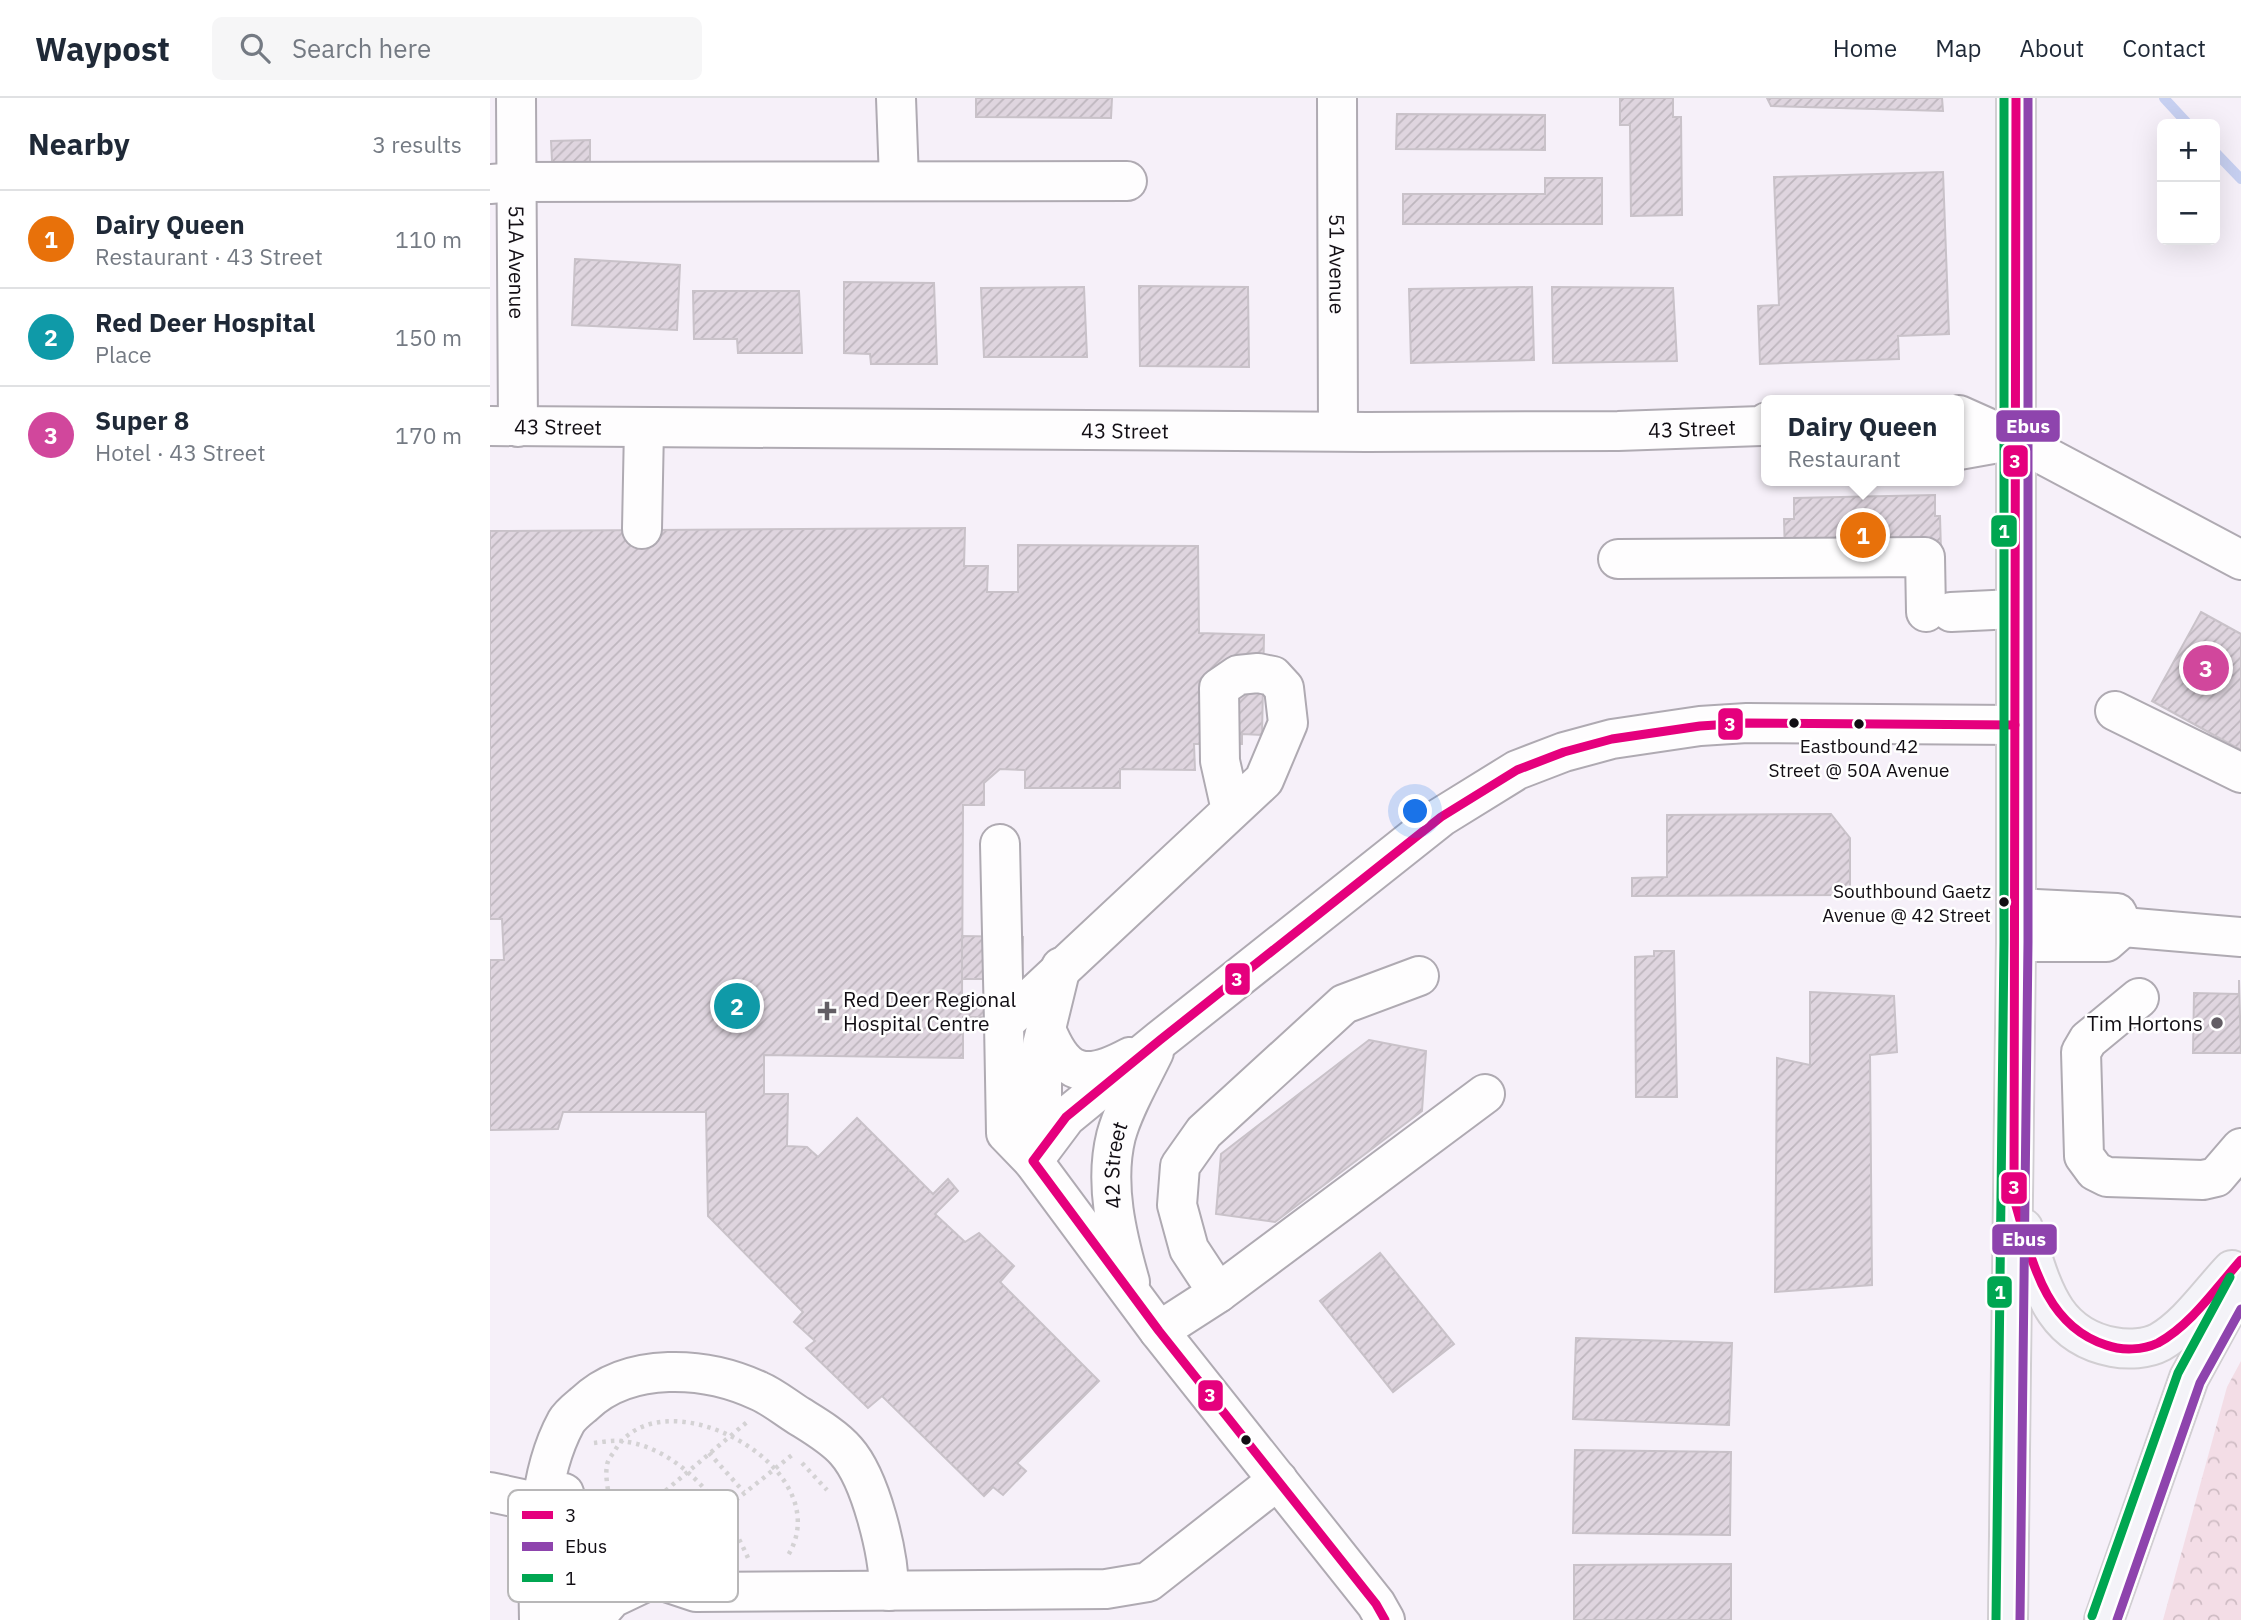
<!DOCTYPE html>
<meta charset="utf-8">
<style>
:root{--surface:#fff;--page:#f6f6f7;--text:#1f2937;--muted:#747a83;--line:#e0e1e3;--accent:#0f766e}
body{margin:0;font-family:"IBM Plex Sans",sans-serif;background:var(--page);color:var(--text)}
.controls{position:absolute;right:21px;top:21px;display:grid;overflow:hidden;border-radius:10px;box-shadow:0 7px 28px #0002}
.controls button{width:63px;height:63px;display:grid;place-items:center;padding:0;border:0;border-bottom:2px solid var(--line);background:var(--surface);color:var(--text);font:35px sans-serif}
.you{position:absolute;left:926px;top:714px;width:24px;height:24px;margin:-18px;border:5px solid #fff;border-radius:50%;background:#1a73e8;box-shadow:0 0 0 10px #1a73e833}
.badge{display:grid;place-items:center;width:46px;height:46px;border-radius:50%;background:var(--accent);color:#fff;font-size:23px;font-weight:700}
.pin{position:absolute;translate:-50% -50%;border:4px solid #fff;box-shadow:0 2px 7px #0006}
.popup{position:absolute;left:1271px;top:297px;width:203px;height:91px;box-sizing:border-box;display:grid;place-content:center;border-radius:10px;background:var(--surface);filter:drop-shadow(0 2px 5px #0005);font-size:23px;white-space:nowrap;color:var(--muted)}
.popup b{font-size:26px;color:var(--text)}
.popup::after{content:'';position:absolute;left:50%;top:100%;margin-left:-14px;border:14px solid transparent;border-top-color:var(--surface)}
.list{margin:0;padding:0;list-style:none}
h2{display:flex;justify-content:space-between;align-items:center;height:91px;margin:0;padding:0 28px;font-size:30px}
h2 small{font-size:23px;font-weight:400;color:var(--muted)}
.list li{display:grid;grid-template-columns:46px 1fr auto;gap:21px;align-items:center;box-sizing:border-box;height:98px;padding:0 28px;border-top:2px solid var(--line)}
.list b{display:block;font-size:26px;white-space:nowrap}
.list p{margin:0;font-size:23px;white-space:nowrap;color:var(--muted)}
.list em{font-size:23px;font-style:normal;color:var(--muted)}
.icon{flex:none;width:38px;height:38px;fill:none;stroke:currentColor;stroke-width:2;stroke-linecap:round;stroke-linejoin:round}
.map{position:relative;flex:none;width:1751px;height:1522px;overflow:hidden}
header{display:flex;align-items:center;gap:42px;box-sizing:border-box;height:98px;padding:0 35px;background:var(--surface);border-bottom:2px solid var(--line)}
header strong{font-size:33px}
nav{display:flex;gap:38px;margin-inline-start:auto;font-size:24px}
.search{width:490px;height:63px;background:var(--page);display:flex;align-items:center;gap:18px;box-sizing:border-box;padding:0 24px;border-radius:10px;color:var(--muted);font-size:26px}
main{display:flex}
aside{flex:1;background:var(--surface)}
.map>svg:first-child{display:block}
.park{fill:url(#park-crowns)}
.lines{fill:none;stroke-linecap:round;stroke-linejoin:round}
.stream{stroke:#c7d0f1;stroke-width:10}
.building{fill:url(#building-hatch);stroke:#c9c2c9;stroke-width:2}
.minor-casing{stroke:#afaab2;stroke-width:42}
.major-casing{stroke:#d1ced2;stroke-width:42}
.path{stroke:#d4d2d4;stroke-width:4.5;stroke-dasharray:3.5 5;stroke-linecap:butt}
.minor{stroke:#fefdfe;stroke-width:38}
.major{stroke:#f4f3f8;stroke-width:38}
.bus-1-casing{stroke:#fff;stroke-width:14}
.bus-2-casing{stroke:#fff;stroke-width:14}
.bus-3-casing{stroke:#fff;stroke-width:14}
.bus-1{stroke:#e5007d;stroke-width:9}
.bus-2{stroke:#8e44ad;stroke-width:9}
.bus-3{stroke:#00a651;stroke-width:9}
.bus-dot{fill:#120e14;stroke:#fff;stroke-width:2.5}
.poi-dot{fill:#625d64;stroke:#fff;stroke-width:2.5}
.labels{text-anchor:middle;dominant-baseline:central;stroke-width:5;stroke-linejoin:round;paint-order:stroke}
.bus-label{font-size:19px;fill:#120e14;stroke:#fff}
.street-label{font-size:21px;fill:#120e14;stroke:#fff}
.poi-label{font-size:21px;fill:#120e14;stroke:#fff;text-anchor:start}
.key{fill:#fff;stroke:#b8b7b8;stroke-width:2}
.key-label{font-size:19px;fill:#120e14}
.line-badge{stroke:#fff;stroke-width:2.5}
.badge-label{font-size:19px;text-anchor:middle;font-weight:bold;fill:#fff}
</style>
<header>
<strong>Waypost</strong>
<div class="search"><svg class="icon" aria-label="search" viewBox="0 0 24 24"><circle cx="10" cy="10" r="6"/><path d="M15 15l6 6"/></svg>Search here</div>
<nav><a>Home</a><a>Map</a><a>About</a><a>Contact</a></nav>
</header>
<main>
<aside>
<h2>Nearby<small>3 results</small></h2>
<ul class="list">
<li><span class="badge" style="background:#e8710a">1</span><div><b>Dairy Queen</b><p>Restaurant · 43 Street</p></div><em>110 m</em></li>
<li><span class="badge" style="background:#0f9aa8">2</span><div><b>Red Deer Hospital</b><p>Place</p></div><em>150 m</em></li>
<li><span class="badge" style="background:#d1479c">3</span><div><b>Super 8</b><p>Hotel · 43 Street</p></div><em>170 m</em></li>
</ul>
</aside>
<div class="map">
<svg width="1751" height="1522" viewBox="0 0 1751 1522">
<defs>
<pattern id="park-crowns" width="20" height="18" patternUnits="userSpaceOnUse" patternTransform="scale(1.75)"><rect width="20" height="18" fill="#f3dde6"/><path d="M2 6a3 3 0 1 1 6 0M12 15a3 3 0 1 1 6 0" fill="none" stroke="#cfbcc4"/></pattern>
<pattern id="building-hatch" width="6" height="6" patternUnits="userSpaceOnUse" patternTransform="scale(1.75)"><rect width="6" height="6" fill="#dfd5df"/><path d="M-1 1l2-2M0 6l6-6M5 7l2-2" fill="none" stroke="#beb6be"/></pattern>
</defs>
<rect width="100%" height="100%" fill="#f6f0f9"/>
<polygon class="park" points="1751,1263 1751,1522 1673,1522 1737,1289"/>
<g class="lines">
<g class="stream">
<polyline points="1674,0 1698,26"/>
<polyline points="1725,54 1751,81"/>
</g>
</g>
<g class="building">
<polygon points="486,0 622,0 621,20 486,19"/>
<polygon points="1130,0 1183,0 1183,19 1191,19 1192,117 1141,118 1140,27 1130,27"/>
<polygon points="1277,0 1452,0 1453,13 1281,8"/>
<polygon points="907,16 1055,17 1055,52 906,51"/>
<polygon points="100,42 100,82 63,82 61,43"/>
<polygon points="1453,74 1459,236 1408,238 1409,261 1270,266 1268,208 1289,207 1284,79"/>
<polygon points="1055,80 1112,80 1112,126 913,126 913,96 1055,96"/>
<polygon points="85,161 190,167 187,232 82,227"/>
<polygon points="354,184 444,185 447,266 381,266 380,256 354,255"/>
<polygon points="649,188 758,189 759,269 650,268"/>
<polygon points="594,189 597,259 494,259 491,190"/>
<polygon points="1042,189 1044,262 921,265 919,191"/>
<polygon points="1062,189 1183,190 1187,263 1063,265"/>
<polygon points="203,193 309,193 312,255 248,255 247,241 204,241"/>
<polygon points="1445,397 1445,418 1450,418 1451,454 1295,457 1294,421 1304,421 1304,400"/>
<polygon points="475,430 474,468 498,468 497,494 528,494 528,447 708,448 709,535 774,537 772,637 752,636 752,646 704,646 705,672 630,671 630,690 535,690 535,672 510,671 494,685 494,707 473,707 472,897 494,898 495,919 473,919 473,960 274,957 274,996 298,996 297,1048 317,1049 328,1059 367,1020 443,1096 458,1081 468,1093 445,1116 475,1144 489,1135 524,1168 510,1184 609,1283 527,1365 536,1373 513,1397 503,1389 494,1398 392,1298 378,1310 316,1250 325,1243 304,1224 313,1214 218,1118 216,1014 73,1014 68,1031 0,1032 0,862 14,862 12,821 0,821 0,433"/>
<polygon points="1711,514 1751,536 1751,652 1662,603"/>
<polygon points="1341,716 1360,740 1360,797 1142,798 1142,780 1177,779 1177,717"/>
<polygon points="472,838 533,839 532,881 472,881"/>
<polygon points="1164,853 1184,853 1187,999 1146,999 1145,859 1164,858"/>
<polygon points="1749,882 1751,955 1703,955 1704,895 1749,896"/>
<polygon points="1320,894 1404,898 1407,954 1380,957 1382,1187 1285,1194 1287,960 1320,967"/>
<polygon points="879,942 936,953 932,1013 785,1124 726,1116 731,1056"/>
<polygon points="890,1155 964,1246 903,1294 830,1203"/>
<polygon points="1086,1240 1242,1245 1239,1327 1083,1321"/>
<polygon points="1085,1352 1241,1354 1240,1437 1083,1435"/>
<polygon points="1241,1466 1241,1522 1084,1522 1084,1467"/>
</g>
<g class="lines">
<defs>
<g id="minor">
<path id="s1" d="M26,0l2,329"/>
<polyline points="406,0 409,82"/>
<path id="s2" d="M847,0l1,333"/>
<polyline points="0,86 26,84 637,83"/>
<polyline points="1469,317 1525,342 1751,462"/>
<path id="s3" d="M0,328l877,6 251,-1 143,-5 6,-4"/>
<polyline points="1469,352 1525,342"/>
<polyline points="152,431 154,330"/>
<polyline points="1128,461 1435,459 1436,514"/>
<polyline points="1461,514 1524,511"/>
<polyline points="1625,613 1751,675"/>
<polyline points="741,712 730,663 729,590 748,577 768,575 783,578 794,590 798,625 774,682 514,925 516,1035 543,1063 669,1233 886,1506 895,1522"/>
<polyline points="510,746 514,925"/>
<polyline points="1526,810 1627,815 1633,829"/>
<polyline points="1633,829 1751,839"/>
<polyline points="1526,844 1616,844 1633,829"/>
<polyline points="1649,900 1598,942 1591,954 1594,1058 1605,1073 1617,1079 1713,1082 1726,1079 1751,1050"/>
<path d="M556,931c19,47 39,52 84,28"/>
<polyline points="544,1058 552,1001 552,947 571,869"/>
<polyline points="543,1063 576,1019 670,942 951,719 1027,672 1074,654 1122,641 1210,628 1257,625 1525,627"/>
<path id="s4" d="M640,1184c-13,-46 -26,-98 -14,-146 8,-29 25,-57 38,-84"/>
<polyline points="728,1195 699,1151 687,1107 690,1068 714,1034 854,906 929,878"/>
<polyline points="669,1233 728,1195 995,996"/>
<polyline points="0,1394 79,1411 164,1480 206,1494 616,1491 658,1484 788,1382"/>
<polyline points="74,1395 79,1411 85,1522"/>
<path d="M49,1522c-1,-64 -5,-139 27,-198 4,-7 12,-13 18,-18 45,-43 122,-38 175,-13 14,6 27,17 40,25 16,10 35,21 47,35 25,28 43,103 43,140"/>
<polyline points="103,1522 122,1500 164,1480"/>
</g>
<g id="major">
<path d="M1533,1130c18,53 26,107 90,119 15,3 34,2 47,-5 28,-16 50,-49 72,-72"/>
<polyline points="1518,1522 1526,844 1526,0"/>
<polyline points="1614,1522 1699,1280 1751,1185"/>
</g>
</defs>
<use href="#minor" class="minor-casing"/>
<use href="#major" class="major-casing"/>
<g class="path">
<path d="M104,1345c8,-1 18,-3 27,-2 60,6 105,66 127,117"/>
<polyline points="219,1355 254,1394"/>
<polyline points="312,1365 337,1392"/>
<path d="M119,1400c-1,-10 -4,-23 -2,-32 0,-5 4,-10 7,-14 45,-82 230,16 173,105"/>
<polyline points="143,1420 257,1324"/>
<polyline points="186,1450 302,1357"/>
</g>
<use href="#minor" class="minor"/>
<use href="#major" class="major"/>
<defs>
<g id="bus-1">
<path d="M1526,0l-2,1101c17,57 29,126 92,146 16,6 37,5 52,-2 33,-18 58,-55 83,-83"/>
<polyline points="895,1522 886,1506 669,1233 543,1063 576,1019 670,942 951,719 1027,672 1074,654 1122,641 1210,628 1257,625 1525,627"/>
</g>
<g id="bus-2">
<polyline points="1530,1522 1538,844 1538,0"/>
<polyline points="1627,1522 1710,1285 1751,1211"/>
</g>
<g id="bus-3">
<polyline points="1602,1518 1688,1275 1740,1179"/>
<polyline points="1506,1522 1514,844 1514,0"/>
</g>
</defs>
<use href="#bus-1" class="bus-1-casing"/>
<use href="#bus-2" class="bus-2-casing"/>
<use href="#bus-3" class="bus-3-casing"/>
<use href="#bus-1" class="bus-1"/>
<use href="#bus-2" class="bus-2"/>
<use href="#bus-3" class="bus-3"/>
</g>
<g class="bus-dot">
<circle cx="1304" cy="625" r="6"/>
<circle cx="1369" cy="626" r="6"/>
<circle cx="1514" cy="804" r="6"/>
<circle cx="756" cy="1342" r="6"/>
</g>
<g class="poi-dot">
<path d="M333.5 902.5h7v7h7v7h-7v7h-7v-7h-7v-7h7z"/>
<circle cx="1727" cy="925" r="7"/>
</g>
<g class="labels">
<g class="bus-label">
<text x="1369" y="648">Eastbound 42<tspan x="1369" dy="24">Street @ 50A Avenue</tspan></text>
<text x="1501" y="793" text-anchor="end">Southbound Gaetz<tspan x="1501" dy="24">Avenue @ 42 Street</tspan></text>
</g>
<g class="street-label">
<text stroke="none"><textPath href="#s1" startOffset="164">51A Avenue</textPath></text>
<text stroke="none"><textPath href="#s2" startOffset="166">51 Avenue</textPath></text>
<text stroke="none"><textPath href="#s3" startOffset="68">43 Street</textPath></text>
<text stroke="none"><textPath href="#s3" startOffset="1202">43 Street</textPath></text>
<text stroke="none"><textPath href="#s3" startOffset="635">43 Street</textPath></text>
<text stroke="none"><textPath href="#s4" startOffset="119">42 Street</textPath></text>
</g>
<g class="poi-label">
<text x="353" y="901">Red Deer Regional<tspan x="353" dy="24">Hospital Centre</tspan></text>
<text x="1713" y="925" text-anchor="end">Tim Hortons</text>
</g>
</g>
<rect x="18" y="1392" width="230" height="112" rx="10" class="key"/>
<rect x="32" y="1413" width="31" height="8" fill="#e5007d"/>
<rect x="32" y="1444" width="31" height="9" fill="#8e44ad"/>
<rect x="32" y="1476" width="31" height="8" fill="#00a651"/>
<g class="key-label">
<text x="75" y="1424">3</text>
<text x="75" y="1455">Ebus</text>
<text x="75" y="1487">1</text>
</g>
<g class="line-badge">
<rect x="1505" y="311" width="66" height="34" rx="7" fill="#8e44ad"/>
<rect x="1512" y="346" width="27" height="34" rx="7" fill="#e5007d"/>
<rect x="1500" y="416" width="28" height="34" rx="7" fill="#00a651"/>
<rect x="1227" y="609" width="27" height="34" rx="7" fill="#e5007d"/>
<rect x="734" y="864" width="27" height="34" rx="7" fill="#e5007d"/>
<rect x="1510" y="1073" width="28" height="34" rx="7" fill="#e5007d"/>
<rect x="1501" y="1125" width="67" height="33" rx="7" fill="#8e44ad"/>
<rect x="1496" y="1177" width="27" height="34" rx="7" fill="#00a651"/>
<rect x="707" y="1281" width="27" height="33" rx="7" fill="#e5007d"/>
</g>
<g class="badge-label">
<text x="1538" y="335">Ebus</text>
<text x="1525" y="370">3</text>
<text x="1514" y="440">1</text>
<text x="1240" y="633">3</text>
<text x="747" y="888">3</text>
<text x="1524" y="1096">3</text>
<text x="1534" y="1148">Ebus</text>
<text x="1510" y="1201">1</text>
<text x="720" y="1304">3</text>
</g>
</svg>
<div class="controls">
<button>+</button>
<button>−</button>
</div>
<div class="you"></div>
<div class="pin badge" style="left:1373px;top:437px;background:#e8710a">1</div>
<div class="popup"><b>Dairy Queen</b>Restaurant</div>
<div class="pin badge" style="left:247px;top:908px;background:#0f9aa8">2</div>
<div class="pin badge" style="left:1716px;top:570px;background:#d1479c">3</div>
</div>
</main>
